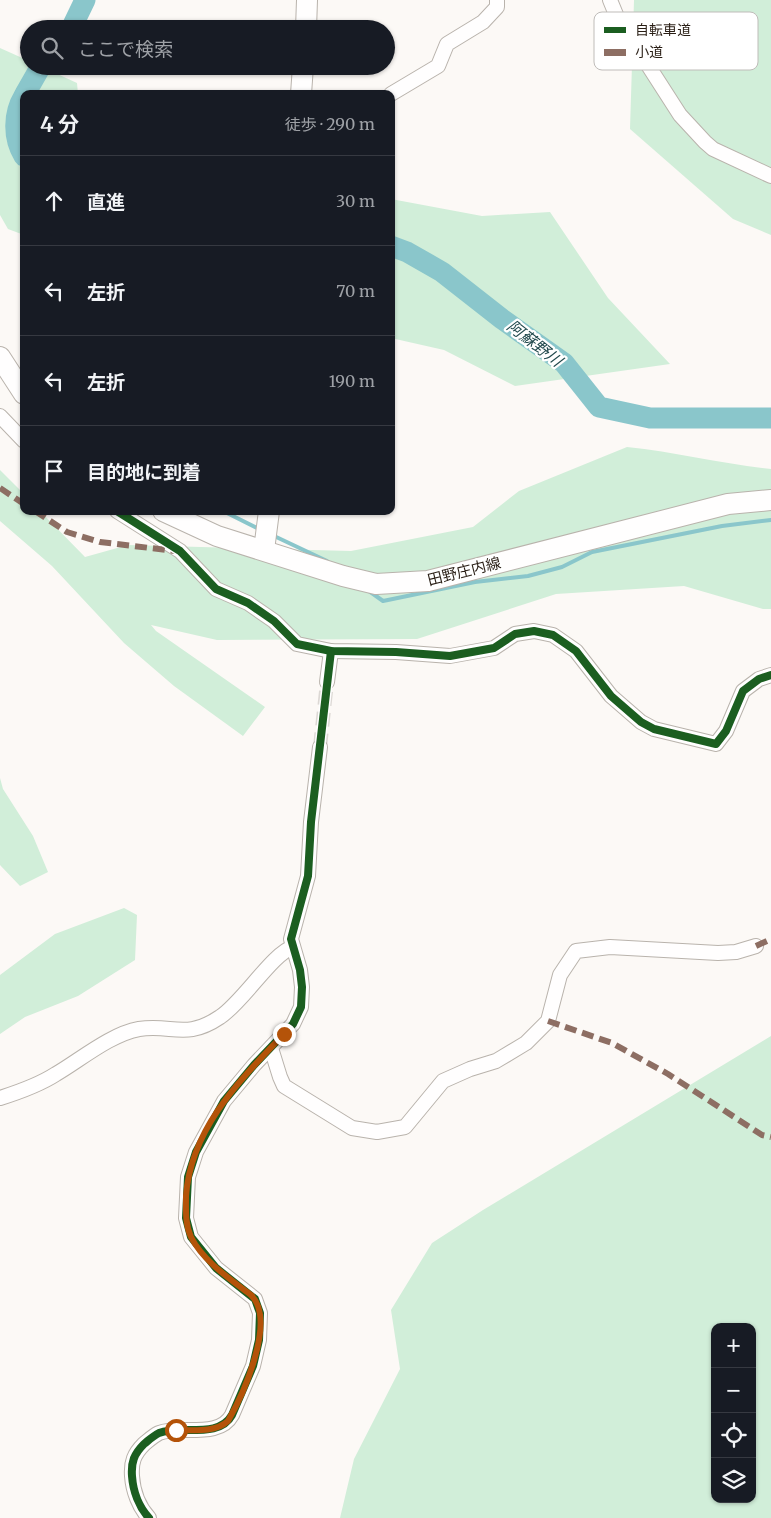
<!DOCTYPE html>
<html lang="ja">
<meta charset="utf-8">
<style>
:root{--surface:#171b24;--page:#242831;--text:#f1f3f6;--muted:#9ea1a6;--line:#363941}
body{margin:0;font-family:Merriweather,"Noto Sans JP",serif;background:var(--page);color:var(--text)}
.controls{position:absolute;right:15px;bottom:15px;display:grid;overflow:hidden;border-radius:10px;box-shadow:0 1px 4px #0004}
.controls button{width:45px;height:45px;display:grid;place-items:center;padding:0;border:0;border-bottom:1px solid var(--line);background:var(--surface);color:var(--text);font:25px sans-serif}
.stop{position:absolute;width:15px;height:15px;margin:-11px;border:4px solid #b45309;border-radius:50%;background:#fff}
.stop.end{background:#b45309;border-color:#fff;box-shadow:0 1px 5px #0008}
.list{margin:0;padding:0;list-style:none}
h2{display:flex;justify-content:space-between;align-items:center;height:65px;margin:0;padding:0 20px;font-size:21px}
h2 small{font-size:16px;font-weight:400;color:var(--muted)}
.list li{display:grid;grid-template-columns:32px 1fr auto;gap:15px;align-items:center;box-sizing:border-box;height:90px;padding:0 20px;border-top:1px solid var(--line)}
.list b{display:block;font-size:19px;white-space:nowrap}
.list em{font-size:16px;font-style:normal;color:var(--muted)}
.icon{flex:none;width:28px;height:28px;fill:none;stroke:currentColor;stroke-width:2;stroke-linecap:round;stroke-linejoin:round}
.map{position:relative;flex:none;width:771px;height:1518px;overflow:hidden}
.search{position:absolute;background:var(--surface);box-shadow:0 1px 4px #0004;left:20px;top:20px;width:375px;height:55px;display:flex;align-items:center;gap:12px;box-sizing:border-box;padding:0 18px;border-radius:28px;color:var(--muted);font-size:19px}
.panel{position:absolute;background:var(--surface);box-shadow:0 1px 4px #0004;left:20px;top:90px;width:375px;height:425px;border-radius:10px}
.map>svg:first-child{display:block}
.green{fill:#d1eed9;fill-rule:evenodd}
.lines{fill:none;stroke-linecap:round;stroke-linejoin:round}
.stream{stroke:#8ac6cb;stroke-width:4}
.river{stroke:#8ac6cb;stroke-width:21}
.street-tunnel{stroke:#dcd8d4;stroke-width:14;stroke-dasharray:14 7;stroke-linecap:butt}
.street-casing{stroke:#b9b3ac;stroke-width:16}
.secondary-casing{stroke:#b9b3ac;stroke-width:22}
.street{stroke:#fffefe;stroke-width:14}
.secondary{stroke:#fffefe;stroke-width:20}
.quiet{stroke:#8d6e63;stroke-width:6;stroke-dasharray:12 6;stroke-linecap:butt}
.cycleway-casing{stroke:#fff;stroke-width:11}
.cycleway{stroke:#1b5e20;stroke-width:8}
.route{stroke:#b45309;stroke-width:6}
.labels{text-anchor:middle;dominant-baseline:central;stroke-width:4.5;stroke-linejoin:round;paint-order:stroke}
.street-label{font-size:15px;fill:#291e15;stroke:#fff}
.water-label{font-size:16px;font-style:italic;fill:#21494d;stroke:#fff}
.key{fill:#fff;stroke:#bfbcb9;stroke-width:1}
.key-label{font-size:14px;fill:#291e15}
</style>
<div class="map">
<svg width="771" height="1518" viewBox="0 0 771 1518">
<rect width="100%" height="100%" fill="#fcf9f6"/>
<g class="green">
<polygon points="634,0 771,0 771,235 733,219 630,129"/>
<polygon points="0,48 29,61 29,66 40,66 77,83 78,94 24,94 24,235 8,229 0,215"/>
<polygon points="391,199 482,216 550,212 608,298 670,364 515,386 444,350 391,338"/>
<path d="M627,447c49,5 96,17 144,22v140h-8l-79,-23 -128,8 -139,45 -200,1 -66,-15 5,6 109,76 -22,29 -69,-50 -50,-43 -72,-77 -52,-45v-51l24,24v17h16l45,46 43,-12 223,6 122,-24 46,-36z"/>
<polygon points="0,778 3,789 33,836 48,872 20,886 0,865"/>
<polygon points="124,908 137,915 135,960 78,996 25,1017 0,1034 0,975 55,934"/>
<path d="M771,1036v482h-431l14,-59 46,-90 -9,-59 41,-67 51,-33zM715,1327h37v172h-37z"/>
</g>
<g class="lines">
<g class="stream">
<polyline points="223,511 261,530"/>
<polyline points="272,535 327,561"/>
<polyline points="369,591 383,601 475,582 528,576 562,567 592,552 722,526 771,520"/>
</g>
<g class="river">
<polyline points="71,29 85,0"/>
<polyline points="25,94 41,66"/>
<path d="M24,96c-11,18 -11,42 0,60"/>
<polyline points="391,246 407,252 442,272 502,319 564,363 599,407 650,418 771,418"/>
</g>
<polyline class="street-tunnel" points="320,747 327,682"/>
<defs>
<g id="street">
<polyline points="610,0 617,17 680,115 705,142 713,149 771,176"/>
<polyline points="391,94 438,66 447,44 483,22 497,7 497,0"/>
<polyline points="0,416 24,441"/>
<polyline points="117,511 180,551 216,589 248,603 274,621 297,644 331,651 396,652 450,656 494,648 515,634 534,631 553,635 576,651 611,696 641,722 654,729 716,744 726,731 743,691 759,679 771,675"/>
<polyline points="327,682 331,651"/>
<polyline points="271,1048 280,1077 284,1086 352,1128 377,1132 405,1127 443,1081 470,1069 496,1061 526,1043 548,1021 560,975 576,951 610,947 718,953 736,952 756,946"/>
<path d="M0,1098c19,-6 39,-13 56,-24 24,-14 55,-40 83,-45 34,-5 47,11 81,-12 22,-14 53,-64 73,-70"/>
<path d="M149,1518c-10,-11 -16,-27 -17,-42 -1,-14 2,-22 12,-32 5,-4 9,-8 15,-11 22,-8 60,6 73,-18l21,-49 6,-26 1,-27 -5,-14 -39,-31 -25,-31 -5,-19 2,-41 8,-25 28,-51 30,-36 39,-41 8,-17 1,-20 -2,-17 -9,-31 17,-63 3,-54 9,-75"/>
</g>
<g id="secondary">
<polyline points="306,29 307,0"/>
<polyline points="301,94 303,66"/>
<polyline points="0,357 24,394"/>
<polyline points="163,511 217,536 343,576 376,584 428,581 728,504 771,500"/>
<polyline points="264,550 269,511"/>
</g>
</defs>
<use href="#street" class="street-casing"/>
<use href="#secondary" class="secondary-casing"/>
<use href="#street" class="street"/>
<use href="#secondary" class="secondary"/>
<g class="quiet">
<polyline points="0,488 24,504"/>
<polyline points="35,511 67,532 100,542 175,551"/>
<polyline points="756,946 771,939"/>
<polyline points="548,1021 612,1043 668,1074 762,1135 771,1137"/>
</g>
<defs>
<g id="cycleway">
<polyline points="117,511 180,551 216,589 248,603 274,621 297,644 331,651 396,652 450,656 494,648 515,634 534,631 553,635 576,651 611,696 641,722 654,729 716,744 726,731 743,691 759,679 771,675"/>
<path d="M149,1518c-10,-11 -16,-27 -17,-42 -1,-14 2,-22 12,-32 5,-4 9,-8 15,-11 22,-8 60,6 73,-18l21,-49 6,-26 1,-27 -5,-14 -39,-31 -25,-31 -5,-19 2,-41 8,-25 28,-51 30,-36 39,-41 8,-17 1,-20 -2,-17 -9,-31 17,-63 3,-54 20,-171"/>
</g>
</defs>
<use href="#cycleway" class="cycleway-casing"/>
<use href="#cycleway" class="cycleway"/>
</g>
<g class="lines">
<path class="route" d="M176,1430c17,0 39,3 52,-9 15,-26 49,-101 23,-126 -21,-16 -48,-34 -60,-58 -6,-13 -5,-27 -5,-41 5,-68 54,-116 98,-162"/>
</g>
<g class="labels">
<g class="street-label">
<text transform="translate(464 571) rotate(-14)">田野庄内線</text>
</g>
<g class="water-label">
<text transform="translate(535 343) rotate(38)">阿蘇野川</text>
</g>
</g>
<rect x="594" y="12" width="164" height="58" rx="8" class="key"/>
<rect x="604" y="27" width="22" height="6" fill="#1b5e20"/>
<rect x="604" y="49" width="22" height="7" fill="#8d6e63"/>
<g class="key-label">
<text x="635" y="35">自転車道</text>
<text x="635" y="57">小道</text>
</g>
</svg>
<div class="controls">
<button>+</button>
<button>−</button>
<button><svg class="icon" aria-label="locate" viewBox="0 0 24 24"><circle cx="12" cy="12" r="6"/><path d="M12 2v4M12 18v4M2 12h4M18 12h4"/></svg></button>
<button><svg class="icon" aria-label="layers" viewBox="0 0 24 24"><path d="M12 4l9 5-9 5-9-5zM3 14l9 5 9-5"/></svg></button>
</div>
<div class="stop" style="left:176px;top:1430px"></div>
<div class="stop end" style="left:284px;top:1034px"></div>
<div class="search"><svg class="icon" aria-label="search" viewBox="0 0 24 24"><circle cx="10" cy="10" r="6"/><path d="M15 15l6 6"/></svg>ここで検索</div>
<section class="panel">
<h2>4 分<small>徒歩 · 290 m</small></h2>
<ul class="list">
<li><svg class="icon" aria-label="ahead" viewBox="0 0 24 24"><path d="M12 20V5M6 11l6-6 6 6"/></svg><div><b>直進</b></div><em>30 m</em></li>
<li><svg class="icon" aria-label="left" viewBox="0 0 24 24"><path d="M17 20v-9H6M10 6l-5 5 5 5"/></svg><div><b>左折</b></div><em>70 m</em></li>
<li><svg class="icon" aria-label="left" viewBox="0 0 24 24"><path d="M17 20v-9H6M10 6l-5 5 5 5"/></svg><div><b>左折</b></div><em>190 m</em></li>
<li><svg class="icon" aria-label="arrive" viewBox="0 0 24 24"><path d="M6 21V4h12l-3 4 3 4H6"/></svg><div><b>目的地に到着</b></div></li>
</ul>
</section>
</div>
